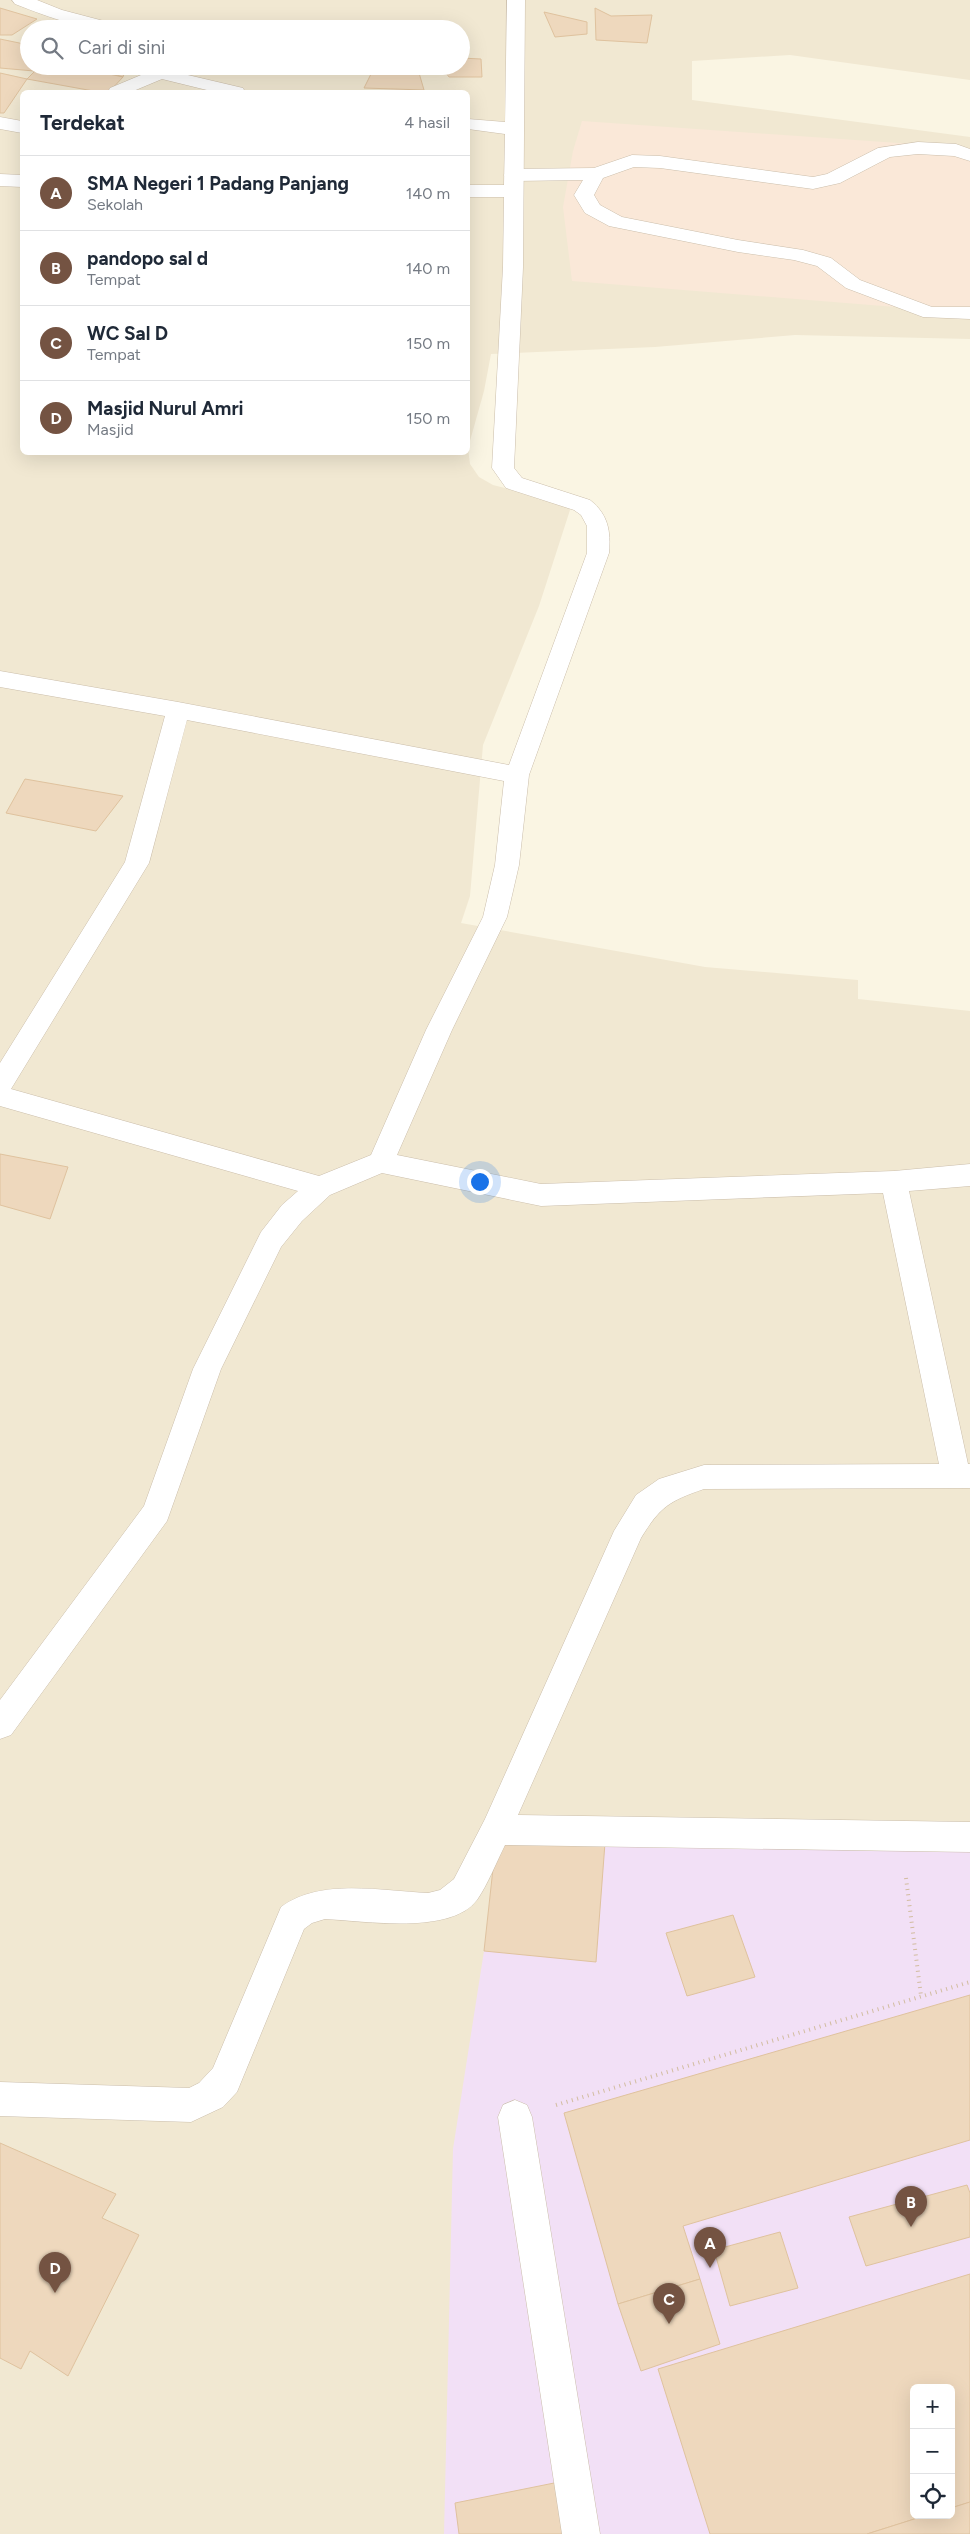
<!DOCTYPE html>
<html lang="id">
<meta charset="utf-8">
<style>
:root{--surface:#fff;--page:#f2f2f3;--text:#1f2937;--muted:#747a83;--line:#e0e1e3;--accent:#745342}
body{margin:0;font-family:Figtree,sans-serif;background:var(--page);color:var(--text)}
.controls{position:absolute;right:15px;bottom:15px;display:grid;overflow:hidden;border-radius:8px;box-shadow:0 5px 20px #0002}
.controls button{width:45px;height:45px;display:grid;place-items:center;padding:0;border:0;border-bottom:1px solid var(--line);background:var(--surface);color:var(--text);font:25px sans-serif}
.you{position:absolute;left:479px;top:1181px;width:18px;height:18px;margin:-12px;border:4px solid #fff;border-radius:50%;background:#1a73e8;box-shadow:0 0 0 8px #1a73e833}
.badge{display:grid;place-items:center;width:32px;height:32px;border-radius:50%;background:var(--accent);color:#fff;font-size:16px;font-weight:700}
.pin{position:absolute;translate:-50% -41px;filter:drop-shadow(0 1px 2px #0008)}
.pin::after{content:'';position:absolute;top:26px;width:18px;height:15px;background:inherit;clip-path:polygon(0 0,100% 0,50% 100%)}
.list{margin:0;padding:0;list-style:none}
h2{display:flex;justify-content:space-between;align-items:center;height:65px;margin:0;padding:0 20px;font-size:21px}
h2 small{font-size:16px;font-weight:400;color:var(--muted)}
.list li{display:grid;grid-template-columns:32px 1fr auto;gap:15px;align-items:center;box-sizing:border-box;height:75px;padding:0 20px;border-top:1px solid var(--line)}
.list b{display:block;font-size:19px;white-space:nowrap}
.list p{margin:0;font-size:16px;white-space:nowrap;color:var(--muted)}
.list em{font-size:16px;font-style:normal;color:var(--muted)}
.icon{flex:none;width:28px;height:28px;fill:none;stroke:currentColor;stroke-width:2;stroke-linecap:round;stroke-linejoin:round}
.map{position:relative;flex:none;width:970px;height:2534px;overflow:hidden}
.search{position:absolute;background:var(--surface);box-shadow:0 5px 20px #0002;left:20px;top:20px;width:450px;height:55px;display:flex;align-items:center;gap:12px;box-sizing:border-box;padding:0 18px;border-radius:28px;color:var(--muted);font-size:19px}
.panel{position:absolute;background:var(--surface);box-shadow:0 5px 20px #0002;left:20px;top:90px;width:450px;height:365px;border-radius:8px}
.map>svg:first-child{display:block}
.residential{fill:#f1e8d2;fill-rule:evenodd}
.commercial{fill:#fae8d8}
.education{fill:#f2e0f6;fill-rule:evenodd}
.building{fill:#eed8bd;stroke:#dfc29e}
.lines{fill:none;stroke-linecap:round;stroke-linejoin:round}
.lane-casing{stroke:#cbbeab;stroke-width:1}
.street-casing{stroke:#cbbeab;stroke-width:1}
.path{stroke:#d2bca0;stroke-width:4;stroke-dasharray:1 4.5;stroke-linecap:butt}
.lane{fill:#fff;fill-rule:evenodd}
.street{fill:#fff;fill-rule:evenodd}
</style>
<div class="map">
<svg width="970" height="2534" viewBox="0 0 970 2534">
<rect width="100%" height="100%" fill="#faf5e3"/>
<path class="residential" d="M0,0h970v80l-180,-25 -98,6v39l278,37v202l-175,-4 -140,12 -164,7 -7,37 -16,57 2,16 9,13 14,8 70,17 6,3 1,5 -31,96 -56,139 -13,151 -9,27 244,44 153,13v19l112,12v1523h-970zM29,29h432v37h-432zM22,92h446v360h-446zM914,2388h37v127h-37z"/>
<polygon class="commercial" points="582,121 970,148 970,313 572,281 563,207 573,151"/>
<path class="education" d="M497,1832l473,18v684h-526l9,-385 31,-198zM914,2388h37v127h-37z"/>
<g class="building">
<polygon points="0,8 37,19 12,35 0,35"/>
<polygon points="595,8 611,16 652,15 647,43 596,40"/>
<polygon points="544,12 587,22 587,34 555,37"/>
<polygon points="0,39 29,45 29,66 40,66 34,71 0,68"/>
<polygon points="461,58 481,59 482,77 449,77 441,66 461,66"/>
<polygon points="40,66 73,66 123,77 109,92 99,92 27,79"/>
<polygon points="88,66 127,66 123,77"/>
<polygon points="375,66 417,66 424,90 364,88"/>
<polygon points="0,73 27,79 4,113 0,113"/>
<polygon points="25,779 123,796 96,831 6,813"/>
<polygon points="0,1154 68,1167 50,1219 0,1205"/>
<polygon points="497,1832 605,1843 596,1962 484,1951"/>
<polygon points="733,1915 755,1977 687,1996 666,1933"/>
<polygon points="970,1995 970,2140 683,2226 700,2279 618,2304 564,2113"/>
<polygon points="0,2143 116,2194 102,2218 139,2235 68,2376 30,2351 21,2369 0,2358"/>
<polygon points="967,2185 970,2193 970,2237 866,2266 849,2217"/>
<polygon points="780,2232 798,2288 730,2306 714,2250"/>
<polygon points="970,2274 970,2502 951,2508 951,2388 914,2388 914,2515 927,2515 867,2534 710,2534 658,2369"/>
<polygon points="700,2279 720,2344 641,2371 618,2304"/>
<polygon points="564,2481 572,2534 459,2534 455,2503"/>
<polygon points="970,2502 970,2534 867,2534 927,2515 951,2515 951,2508"/>
</g>
<g class="lines">
<defs>
<g id="lane">
<polygon points="918,142 956,144 970,149 970,161 954,156 918,154 890,157 840,183 813,189 660,168 634,167 603,178 594,195 600,205 622,217 738,240 803,250 831,258 860,280 932,307 970,307 970,319 923,317 846,288 817,266 794,260 738,252 609,226 585,213 574,195 583,180 514,181 507,179 504,175 507,171 514,169 594,168 632,155 660,156 813,177 827,174 878,148"/>
<polygon points="515,2100 527,2105 532,2117 600,2534 562,2534 498,2117 503,2105"/>
</g>
<g id="street">
<path d="M12,0h25l25,10 57,15 3,4c-43,0 -68,-10 -107,-25z"/>
<path d="M507,0h18l-2,267 -9,201 8,10 68,22c18,14 21,31 19,53l-80,222 -10,90 -12,52 -55,113 -55,125 144,29 353,-13 76,-7v22l-61,5 59,273h2v24l-266,1c-35,12 -44,18 -63,49l-123,277 452,7v30l-465,-7c-9,18 -17,39 -28,55 -26,35 -112,21 -152,19l-13,4 -8,6 -67,163 -14,15 -32,15 -191,-6v-34l189,6 10,-5 14,-15 68,-161c39,-29 100,-16 147,-14l12,-3 14,-11 31,-60 129,-288 22,-36 23,-16 45,-14 235,-1 -56,-271 -342,13 -159,-33 -52,22 -28,26 -21,26 -60,122 -54,152 -156,214 -11,4v-39l144,-194 49,-137 68,-137 21,-27 16,-14 -298,-85v-43l125,-201 40,-146 -165,-29v-16l178,31 331,63 78,-212v-27l-6,-11 -7,-5 -68,-22 -14,-20 11,-201 1,-70h-36v-12h36l1,-51 -37,-5v-10l37,3zM187,720l317,61 -9,84 -12,52 -57,113 -55,125 -52,21 -308,-87 138,-226z"/>
<polygon points="150,66 170,66 175,72 243,88 245,92 215,92 162,79 131,92 108,92 110,88 153,70"/>
<polygon points="0,117 22,121 22,133 0,129"/>
<polygon points="0,174 22,175 22,187 0,186"/>
</g>
</defs>
<use href="#lane" class="lane-casing"/>
<use href="#street" class="street-casing"/>
<g class="path">
<polyline points="906,1878 921,1996"/>
<polyline points="556,2105 970,1982"/>
</g>
<use href="#lane" class="lane"/>
<use href="#street" class="street"/>
</g>
</svg>
<div class="controls">
<button>+</button>
<button>−</button>
<button><svg class="icon" aria-label="locate" viewBox="0 0 24 24"><circle cx="12" cy="12" r="6"/><path d="M12 2v4M12 18v4M2 12h4M18 12h4"/></svg></button>
</div>
<div class="you"></div>
<div class="pin badge" style="left:710px;top:2268px">A</div>
<div class="pin badge" style="left:911px;top:2227px">B</div>
<div class="pin badge" style="left:669px;top:2324px">C</div>
<div class="pin badge" style="left:55px;top:2293px">D</div>
<div class="search"><svg class="icon" aria-label="search" viewBox="0 0 24 24"><circle cx="10" cy="10" r="6"/><path d="M15 15l6 6"/></svg>Cari di sini</div>
<section class="panel">
<h2>Terdekat<small>4 hasil</small></h2>
<ul class="list">
<li><span class="badge">A</span><div><b>SMA Negeri 1 Padang Panjang</b><p>Sekolah</p></div><em>140 m</em></li>
<li><span class="badge">B</span><div><b>pandopo sal d</b><p>Tempat</p></div><em>140 m</em></li>
<li><span class="badge">C</span><div><b>WC Sal D</b><p>Tempat</p></div><em>150 m</em></li>
<li><span class="badge">D</span><div><b>Masjid Nurul Amri</b><p>Masjid</p></div><em>150 m</em></li>
</ul>
</section>
</div>
